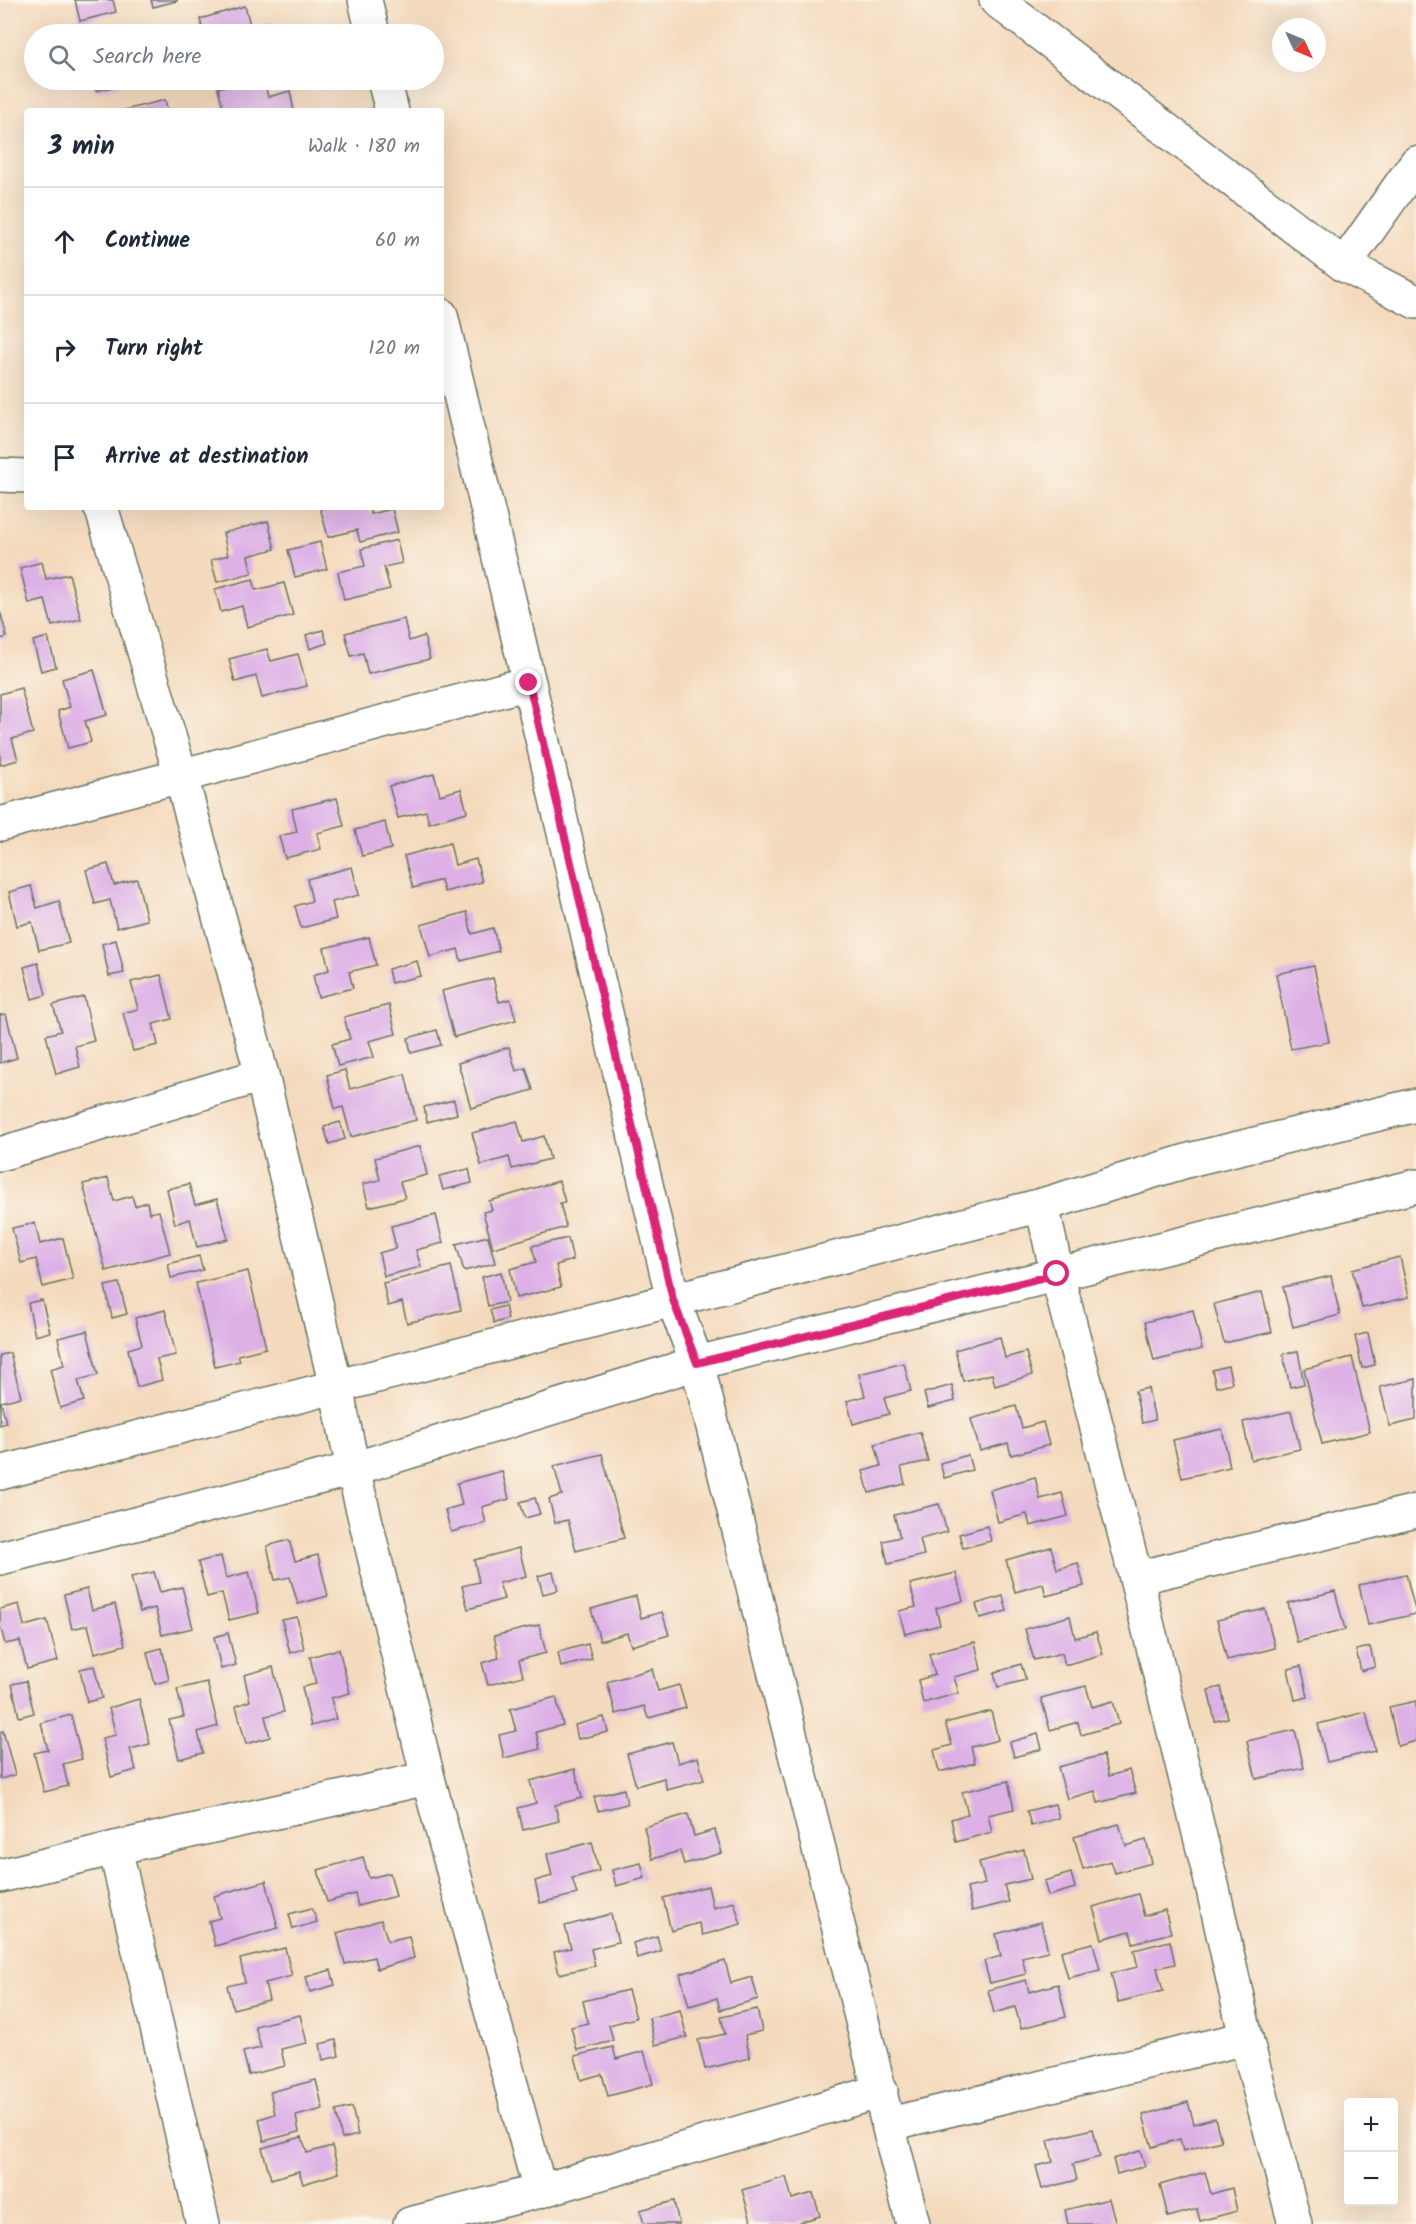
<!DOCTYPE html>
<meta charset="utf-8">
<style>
:root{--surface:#fff;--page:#f6f6f7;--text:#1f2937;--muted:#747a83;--line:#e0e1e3}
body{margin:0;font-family:Kalam,sans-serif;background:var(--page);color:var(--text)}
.controls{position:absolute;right:18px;bottom:18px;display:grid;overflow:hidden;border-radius:6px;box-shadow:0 6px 24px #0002}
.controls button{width:54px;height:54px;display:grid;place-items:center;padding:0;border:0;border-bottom:2px solid var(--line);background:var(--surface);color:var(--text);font:30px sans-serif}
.compass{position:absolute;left:1272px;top:18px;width:54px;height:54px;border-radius:50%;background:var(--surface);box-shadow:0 6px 24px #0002;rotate:134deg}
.stop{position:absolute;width:18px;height:18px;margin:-14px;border:4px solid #db2777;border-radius:50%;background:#fff}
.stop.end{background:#db2777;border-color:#fff;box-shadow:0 2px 6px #0008}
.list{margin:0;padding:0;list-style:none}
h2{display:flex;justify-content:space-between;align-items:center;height:78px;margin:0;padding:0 24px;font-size:26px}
h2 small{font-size:20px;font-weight:400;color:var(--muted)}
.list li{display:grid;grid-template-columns:39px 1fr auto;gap:18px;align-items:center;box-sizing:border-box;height:108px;padding:0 24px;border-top:2px solid var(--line)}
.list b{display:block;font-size:22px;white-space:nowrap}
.list em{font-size:20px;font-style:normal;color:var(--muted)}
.icon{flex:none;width:33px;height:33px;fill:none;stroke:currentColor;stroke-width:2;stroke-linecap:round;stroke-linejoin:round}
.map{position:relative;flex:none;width:1416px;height:2224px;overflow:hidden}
.search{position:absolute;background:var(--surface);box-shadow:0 6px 24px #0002;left:24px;top:24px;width:420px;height:66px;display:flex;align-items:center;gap:15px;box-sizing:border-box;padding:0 21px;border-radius:33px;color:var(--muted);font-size:22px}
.panel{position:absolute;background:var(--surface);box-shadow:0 6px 24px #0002;left:24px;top:108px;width:420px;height:402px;border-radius:6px}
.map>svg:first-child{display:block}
.building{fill:#ddb0e6}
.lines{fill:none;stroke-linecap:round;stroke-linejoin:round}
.minor-casing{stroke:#6a7464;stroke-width:36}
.minor{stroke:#fff;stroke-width:33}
.route{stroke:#db2777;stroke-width:8}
</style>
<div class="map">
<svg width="1416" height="2224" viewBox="0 0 1416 2224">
<rect width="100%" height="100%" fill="#fbf7ec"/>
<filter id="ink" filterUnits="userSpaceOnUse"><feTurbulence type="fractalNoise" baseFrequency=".0167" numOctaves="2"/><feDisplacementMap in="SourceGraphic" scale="12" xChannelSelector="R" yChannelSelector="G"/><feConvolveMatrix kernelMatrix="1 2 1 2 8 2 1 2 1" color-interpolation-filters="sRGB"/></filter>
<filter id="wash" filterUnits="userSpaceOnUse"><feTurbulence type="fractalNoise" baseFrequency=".008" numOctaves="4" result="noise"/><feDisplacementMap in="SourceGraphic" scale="24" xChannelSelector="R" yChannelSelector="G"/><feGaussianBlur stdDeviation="1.35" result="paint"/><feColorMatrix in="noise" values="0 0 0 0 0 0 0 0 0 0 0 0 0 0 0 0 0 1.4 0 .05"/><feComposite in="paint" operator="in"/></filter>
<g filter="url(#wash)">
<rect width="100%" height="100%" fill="#f4dabd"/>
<g id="blocks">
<g class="building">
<polygon points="75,0 113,0 116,12 80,21"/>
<polygon points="151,0 177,0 177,1 153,7"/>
<polygon points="245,6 251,28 272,22 275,34 204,34 200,19"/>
<polygon points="93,80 131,80 132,82 96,91"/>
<polygon points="248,80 264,80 268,97 290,91 294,111 224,111 218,88"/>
<polygon points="165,100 168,111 124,111 124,110"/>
<polygon points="320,507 368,507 371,514 392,509 398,532 360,542 357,530 328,537"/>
<polygon points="268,521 275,549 248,556 252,573 217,582 211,560 228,555 223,533"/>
<polygon points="397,540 402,563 384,567 390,589 344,600 338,572 365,566 361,549"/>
<polygon points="320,542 327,569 295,577 288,550"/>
<polygon points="42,562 46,579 69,574 81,619 52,626 45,600 29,604 20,568"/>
<polygon points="253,579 256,590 284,583 293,615 247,627 242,606 221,612 215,589"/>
<polygon points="0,611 7,637 0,639"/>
<polygon points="404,619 409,641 424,636 430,659 368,674 363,653 351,656 345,633"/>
<polygon points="323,630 327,643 310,649 306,635"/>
<polygon points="48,637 56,667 41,671 33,641"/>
<polygon points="267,649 271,661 298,654 307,686 262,698 256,676 235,682 229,659"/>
<polygon points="94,670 107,715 85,721 91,742 68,748 58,711 70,707 62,679"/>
<polygon points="21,688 33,733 12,739 18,760 0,765 0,694"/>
<polygon points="434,774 440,795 461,789 467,812 429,823 426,811 398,818 389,786"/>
<polygon points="337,798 344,826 317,833 321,849 285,858 279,836 297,832 292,809"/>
<polygon points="385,822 391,849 362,856 355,830"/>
<polygon points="450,843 455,865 476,859 482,882 444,892 441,880 413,888 404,856"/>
<polygon points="108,864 114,885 137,879 147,920 117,928 110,900 95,904 86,870"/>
<polygon points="352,867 359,895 332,902 336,919 301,928 295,906 312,901 307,879"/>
<polygon points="31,886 37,908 59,901 69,943 39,950 32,922 17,926 9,892"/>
<polygon points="467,912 472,934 493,928 499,951 461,961 458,949 430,957 421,925"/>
<polygon points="369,937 376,965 349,972 353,988 318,997 313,975 329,970 324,948"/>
<polygon points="116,940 124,973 109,976 102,944"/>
<polygon points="417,961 421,976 391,983 388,969"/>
<polygon points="38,963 46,995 32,999 24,967"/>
<polygon points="1314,966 1329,1042 1291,1049 1276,974"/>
<polygon points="161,975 172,1019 153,1024 158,1045 133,1051 123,1013 138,1009 131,982"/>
<polygon points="493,978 499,1002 510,999 516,1020 454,1037 442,991"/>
<polygon points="84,997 94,1041 75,1046 80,1067 56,1074 46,1035 61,1031 53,1005"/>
<polygon points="389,1005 396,1034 369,1041 374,1057 338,1066 332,1044 350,1039 344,1017"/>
<polygon points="6,1014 17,1058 0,1063 0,1015"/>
<polygon points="437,1030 441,1045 411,1053 408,1038"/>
<polygon points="509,1047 516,1071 526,1068 533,1090 471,1108 458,1063"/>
<polygon points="345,1070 350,1089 405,1074 416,1120 351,1137 343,1107 335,1109 327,1075"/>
<polygon points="454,1100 457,1114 427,1122 424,1107"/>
<polygon points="517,1121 523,1142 544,1136 550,1159 512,1169 509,1157 481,1165 472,1133"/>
<polygon points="340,1122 345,1139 329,1144 324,1127"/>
<polygon points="420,1146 427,1175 400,1182 405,1198 369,1207 363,1184 380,1180 375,1158"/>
<polygon points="469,1169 472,1183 443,1190 439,1176"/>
<polygon points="108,1178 114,1201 132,1196 135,1206 147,1202 149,1213 159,1211 170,1253 106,1271 83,1184"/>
<polygon points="559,1181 565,1202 560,1203 566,1227 493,1248 483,1212 492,1210 489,1201"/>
<polygon points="189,1184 195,1205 217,1199 228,1239 197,1247 190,1219 175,1224 167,1189"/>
<polygon points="436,1215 443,1243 416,1250 421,1267 384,1276 379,1253 396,1248 391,1226"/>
<polygon points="35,1223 40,1244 63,1238 73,1279 43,1287 36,1259 21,1263 12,1228"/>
<polygon points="488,1236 495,1263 464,1271 456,1244"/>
<polygon points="568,1238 573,1260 556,1265 561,1287 516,1298 510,1269 536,1262 532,1246"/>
<polygon points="199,1256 203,1270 171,1278 168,1264"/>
<polygon points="1400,1257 1409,1297 1362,1308 1352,1269"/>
<polygon points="451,1266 461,1310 407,1323 402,1302 388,1306 383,1283"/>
<polygon points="248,1271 266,1348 238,1355 240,1361 215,1367 196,1283"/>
<polygon points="501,1272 507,1302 488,1306 482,1277"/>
<polygon points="1331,1276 1340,1315 1293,1327 1283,1287"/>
<polygon points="119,1283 127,1314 112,1318 105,1286"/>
<polygon points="1262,1292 1272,1332 1224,1343 1214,1304"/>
<polygon points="42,1300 50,1332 35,1336 28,1303"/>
<polygon points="505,1306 508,1319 494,1323 490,1310"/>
<polygon points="165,1310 176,1355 157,1359 162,1380 137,1387 128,1349 142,1345 135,1318"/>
<polygon points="1193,1310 1202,1349 1154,1361 1145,1322"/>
<polygon points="87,1331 98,1375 78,1380 84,1401 60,1408 50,1369 64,1365 58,1338"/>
<polygon points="1368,1333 1375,1365 1362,1368 1355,1336"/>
<polygon points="1000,1337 1005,1358 1026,1352 1032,1375 995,1386 992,1374 963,1381 955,1350"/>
<polygon points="1298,1351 1304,1384 1290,1387 1283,1354"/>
<polygon points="10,1353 21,1397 1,1402 6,1423 0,1425 0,1355"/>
<polygon points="1352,1357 1370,1432 1322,1444 1304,1369"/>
<polygon points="904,1363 911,1391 884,1398 889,1414 853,1424 847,1401 865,1396 859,1374"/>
<polygon points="1228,1366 1232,1383 1216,1387 1212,1370"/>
<polygon points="1416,1379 1416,1420 1390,1426 1380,1387"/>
<polygon points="952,1385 955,1401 928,1408 924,1393"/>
<polygon points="1148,1388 1155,1420 1142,1423 1135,1391"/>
<polygon points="1016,1406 1022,1428 1043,1422 1049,1445 1011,1455 1008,1443 980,1451 971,1419"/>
<polygon points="1291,1411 1300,1449 1251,1460 1243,1422"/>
<polygon points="1222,1429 1230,1467 1182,1478 1173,1440"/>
<polygon points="920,1432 928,1461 901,1467 905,1484 869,1493 863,1471 881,1466 875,1444"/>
<polygon points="602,1454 624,1538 576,1551 568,1520 555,1523 549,1499 562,1495 554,1466"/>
<polygon points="968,1455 972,1470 944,1478 940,1463"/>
<polygon points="502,1471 509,1499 482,1507 486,1523 451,1532 445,1510 462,1505 457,1483"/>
<polygon points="1035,1477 1040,1499 1062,1493 1068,1516 1030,1526 1027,1514 998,1522 990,1490"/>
<polygon points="535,1498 540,1514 525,1518 520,1502"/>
<polygon points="939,1504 947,1532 920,1539 924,1555 888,1564 883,1541 900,1537 894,1515"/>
<polygon points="987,1526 991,1541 963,1548 959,1534"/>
<polygon points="289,1540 295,1561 318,1555 328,1596 298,1604 290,1577 275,1580 267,1546"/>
<polygon points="1051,1547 1057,1569 1078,1563 1084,1586 1046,1596 1043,1584 1015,1592 1006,1560"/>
<polygon points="519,1548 526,1576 499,1583 504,1599 468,1609 462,1586 479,1582 474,1560"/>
<polygon points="221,1556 226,1578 249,1572 259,1613 229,1620 222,1593 207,1597 198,1562"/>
<polygon points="154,1572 160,1592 182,1587 193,1628 162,1635 155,1608 140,1612 131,1577"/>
<polygon points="553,1572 558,1590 543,1594 538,1576"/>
<polygon points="956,1573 963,1601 936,1608 940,1625 905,1634 899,1611 916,1607 910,1584"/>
<polygon points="1406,1574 1416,1614 1368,1625 1359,1585"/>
<polygon points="87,1589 92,1610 115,1604 125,1645 95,1653 88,1625 72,1629 64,1595"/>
<polygon points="1335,1591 1345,1630 1297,1642 1288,1603"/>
<polygon points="636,1596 641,1618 662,1612 669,1635 631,1646 627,1633 600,1641 591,1609"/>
<polygon points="1003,1596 1007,1611 980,1618 976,1604"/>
<polygon points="19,1604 24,1626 47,1620 58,1661 27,1669 20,1641 5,1644 0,1625 0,1609"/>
<polygon points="1265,1609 1275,1648 1227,1660 1217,1620"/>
<polygon points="1070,1616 1075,1638 1096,1632 1103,1654 1065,1665 1062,1653 1034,1660 1025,1629"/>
<polygon points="297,1617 304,1649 290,1653 282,1620"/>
<polygon points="539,1625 546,1653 519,1660 523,1676 488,1685 482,1663 499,1658 494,1636"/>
<polygon points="228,1633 236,1665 221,1669 214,1637"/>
<polygon points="975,1642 981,1670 954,1677 959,1693 923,1703 918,1680 935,1675 929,1654"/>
<polygon points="588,1644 592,1659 561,1667 558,1652"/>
<polygon points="1370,1647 1375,1667 1361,1671 1356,1650"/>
<polygon points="162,1648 169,1680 155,1684 147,1652"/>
<polygon points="339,1649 350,1693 331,1698 336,1719 311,1726 302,1687 316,1684 310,1657"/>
<polygon points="1021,1664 1026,1680 998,1687 994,1673"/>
<polygon points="94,1666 102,1698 87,1702 80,1669"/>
<polygon points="1301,1666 1308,1697 1295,1700 1288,1669"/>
<polygon points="273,1667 284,1712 265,1716 270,1737 246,1744 236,1706 250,1701 244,1675"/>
<polygon points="652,1669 658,1691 679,1685 686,1708 648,1718 644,1706 616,1714 607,1682"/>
<polygon points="26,1681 34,1713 19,1717 12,1684"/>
<polygon points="207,1682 218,1726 198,1732 203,1753 179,1759 169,1720 184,1717 177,1689"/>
<polygon points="1086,1686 1092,1707 1113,1701 1119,1724 1081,1735 1078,1722 1050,1730 1041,1698"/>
<polygon points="1221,1687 1228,1718 1215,1721 1208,1690"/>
<polygon points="556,1697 563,1725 536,1732 540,1749 504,1758 499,1735 516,1731 510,1709"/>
<polygon points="139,1699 150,1744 130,1749 136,1770 111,1777 102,1738 116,1735 109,1708"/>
<polygon points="1416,1701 1416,1741 1398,1746 1389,1707"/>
<polygon points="991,1711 998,1740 971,1747 975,1763 939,1772 934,1750 952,1745 945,1723"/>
<polygon points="1366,1712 1375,1751 1327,1762 1318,1724"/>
<polygon points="71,1715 82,1759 63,1764 68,1786 44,1792 34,1753 48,1750 41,1723"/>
<polygon points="604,1717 608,1732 578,1739 575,1725"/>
<polygon points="1295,1730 1304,1768 1256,1779 1247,1741"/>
<polygon points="3,1731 15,1775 0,1779 0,1732"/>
<polygon points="1038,1734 1042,1749 1014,1757 1010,1742"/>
<polygon points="672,1742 678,1763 698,1757 704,1780 667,1790 664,1778 636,1786 627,1754"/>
<polygon points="1103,1755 1109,1776 1129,1770 1136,1793 1098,1803 1095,1791 1067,1799 1058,1767"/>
<polygon points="575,1769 582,1798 555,1805 559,1821 523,1830 518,1808 536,1803 530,1781"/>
<polygon points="1008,1781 1014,1809 988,1815 992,1832 956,1842 951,1819 968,1814 962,1792"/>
<polygon points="624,1789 627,1804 598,1811 594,1797"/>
<polygon points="1055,1804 1059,1818 1031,1826 1027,1811"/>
<polygon points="688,1814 694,1836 715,1830 722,1853 684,1864 680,1851 652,1859 644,1827"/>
<polygon points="1119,1824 1126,1846 1146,1840 1152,1863 1115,1873 1111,1861 1083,1869 1074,1837"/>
<polygon points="592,1842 599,1871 572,1878 577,1894 540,1903 535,1881 552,1876 547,1854"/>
<polygon points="1024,1850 1031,1879 1004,1885 1009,1902 972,1911 967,1888 985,1884 979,1862"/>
<polygon points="363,1857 369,1878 390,1873 396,1896 358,1906 355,1894 327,1902 318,1870"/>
<polygon points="641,1863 645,1878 616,1886 612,1870"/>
<polygon points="1071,1873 1075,1888 1048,1896 1044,1881"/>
<polygon points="266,1881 278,1928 215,1946 209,1921 220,1918 214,1896"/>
<polygon points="708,1886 713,1908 734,1902 741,1924 703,1935 699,1923 671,1931 663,1898"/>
<polygon points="1138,1894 1144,1916 1165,1910 1171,1933 1133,1943 1130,1931 1102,1939 1093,1907"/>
<polygon points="312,1908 317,1922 293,1929 289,1914"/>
<polygon points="611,1914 618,1942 591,1949 595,1966 559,1974 554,1952 571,1948 565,1926"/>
<polygon points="381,1920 388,1941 409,1936 414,1958 377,1969 374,1957 345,1964 337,1933"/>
<polygon points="1041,1922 1048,1951 1022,1957 1026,1974 990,1983 984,1961 1001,1956 996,1934"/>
<polygon points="657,1936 661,1951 637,1958 633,1943"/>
<polygon points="1170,1941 1175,1964 1157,1968 1163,1991 1118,2002 1111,1973 1138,1967 1134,1950"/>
<polygon points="1093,1943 1100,1970 1068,1978 1061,1951"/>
<polygon points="285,1948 292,1976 265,1983 269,2000 233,2009 227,1986 245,1982 240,1959"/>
<polygon points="725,1961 731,1983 752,1977 758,1999 720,2010 717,1998 689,2006 680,1974"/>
<polygon points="331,1970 335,1985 310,1992 306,1977"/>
<polygon points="1026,1980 1029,1992 1058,1984 1066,2017 1021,2028 1015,2007 994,2013 988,1990"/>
<polygon points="628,1990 636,2018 609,2025 613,2041 577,2050 571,2027 588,2023 583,2001"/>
<polygon points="757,2009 762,2031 745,2035 750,2058 705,2069 698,2040 725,2034 721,2017"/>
<polygon points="680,2010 687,2037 655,2045 649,2018"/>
<polygon points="300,2015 307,2043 281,2049 285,2066 249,2075 243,2052 261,2048 255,2026"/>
<polygon points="336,2040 339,2056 323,2060 320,2044"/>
<polygon points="613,2047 616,2059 644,2051 653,2084 608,2096 602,2074 581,2080 575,2056"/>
<polygon points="316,2080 323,2109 296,2116 299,2132 264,2141 259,2119 275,2114 270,2092"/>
<polygon points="1188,2102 1194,2124 1215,2118 1221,2141 1183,2151 1180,2139 1152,2147 1143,2115"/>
<polygon points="352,2107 358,2135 342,2139 336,2111"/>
<polygon points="1093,2129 1100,2157 1073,2164 1077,2180 1042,2189 1036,2166 1053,2162 1048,2140"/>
<polygon points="302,2137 307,2153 332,2146 339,2173 303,2184 299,2171 271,2179 262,2148"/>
<polygon points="1140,2151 1145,2166 1117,2174 1113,2159"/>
<polygon points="1205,2172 1211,2194 1232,2188 1237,2211 1200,2221 1197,2209 1168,2217 1160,2185"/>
<polygon points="786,2177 792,2199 813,2193 820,2216 794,2224 752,2224 742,2190"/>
<polygon points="1109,2199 1116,2224 1068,2224 1065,2210"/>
<polygon points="674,2201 679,2224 644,2224 640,2210"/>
</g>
</g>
</g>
<g filter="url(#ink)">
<use href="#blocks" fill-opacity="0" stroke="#6a7464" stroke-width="1.5"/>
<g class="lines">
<defs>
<g id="minor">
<polyline points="365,0 373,34"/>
<polyline points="996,0 1344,265 1416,302"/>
<polyline points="384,80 392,111"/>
<polyline points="1344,265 1416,163"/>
<polyline points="441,315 529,683 673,1300 697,1363 913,2224"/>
<polyline points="0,475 27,476"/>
<polyline points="100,507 102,510 181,776 262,1075 336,1387 353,1469 428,1778 540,2191"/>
<polyline points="0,824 529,683"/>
<polyline points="0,1154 262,1075"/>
<polyline points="1042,1205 1057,1274 1136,1578 1213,1889 1246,2038 1295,2224"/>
<polyline points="0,1473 1042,1205 1193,1159 1416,1105"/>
<polyline points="0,1558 353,1469 697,1363 1416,1186"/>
<polyline points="1136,1578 1416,1511"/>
<polyline points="115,1848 203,2224"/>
<polyline points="0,1876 115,1848 428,1778"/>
<polyline points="890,2124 1246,2038"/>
<polyline points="410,2224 540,2191 881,2091"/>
</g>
</defs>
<use href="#minor" class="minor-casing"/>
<use href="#minor" class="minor"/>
</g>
</g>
<g class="lines" filter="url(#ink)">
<polyline class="route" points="529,683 673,1300 697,1363 1057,1274"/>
</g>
</svg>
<div class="controls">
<button>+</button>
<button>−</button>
</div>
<svg class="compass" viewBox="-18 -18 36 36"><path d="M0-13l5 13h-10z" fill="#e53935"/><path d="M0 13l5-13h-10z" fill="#747a83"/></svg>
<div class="stop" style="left:1057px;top:1274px"></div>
<div class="stop end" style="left:529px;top:683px"></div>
<div class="search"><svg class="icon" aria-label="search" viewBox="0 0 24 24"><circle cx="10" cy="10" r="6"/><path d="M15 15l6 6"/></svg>Search here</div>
<section class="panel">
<h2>3 min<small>Walk · 180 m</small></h2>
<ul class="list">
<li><svg class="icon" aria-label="ahead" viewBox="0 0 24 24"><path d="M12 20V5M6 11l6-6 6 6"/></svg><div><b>Continue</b></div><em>60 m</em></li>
<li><svg class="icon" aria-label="right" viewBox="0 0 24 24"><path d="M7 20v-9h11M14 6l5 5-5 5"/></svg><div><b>Turn right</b></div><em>120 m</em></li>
<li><svg class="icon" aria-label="arrive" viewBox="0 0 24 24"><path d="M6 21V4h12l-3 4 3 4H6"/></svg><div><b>Arrive at destination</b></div></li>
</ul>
</section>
</div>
